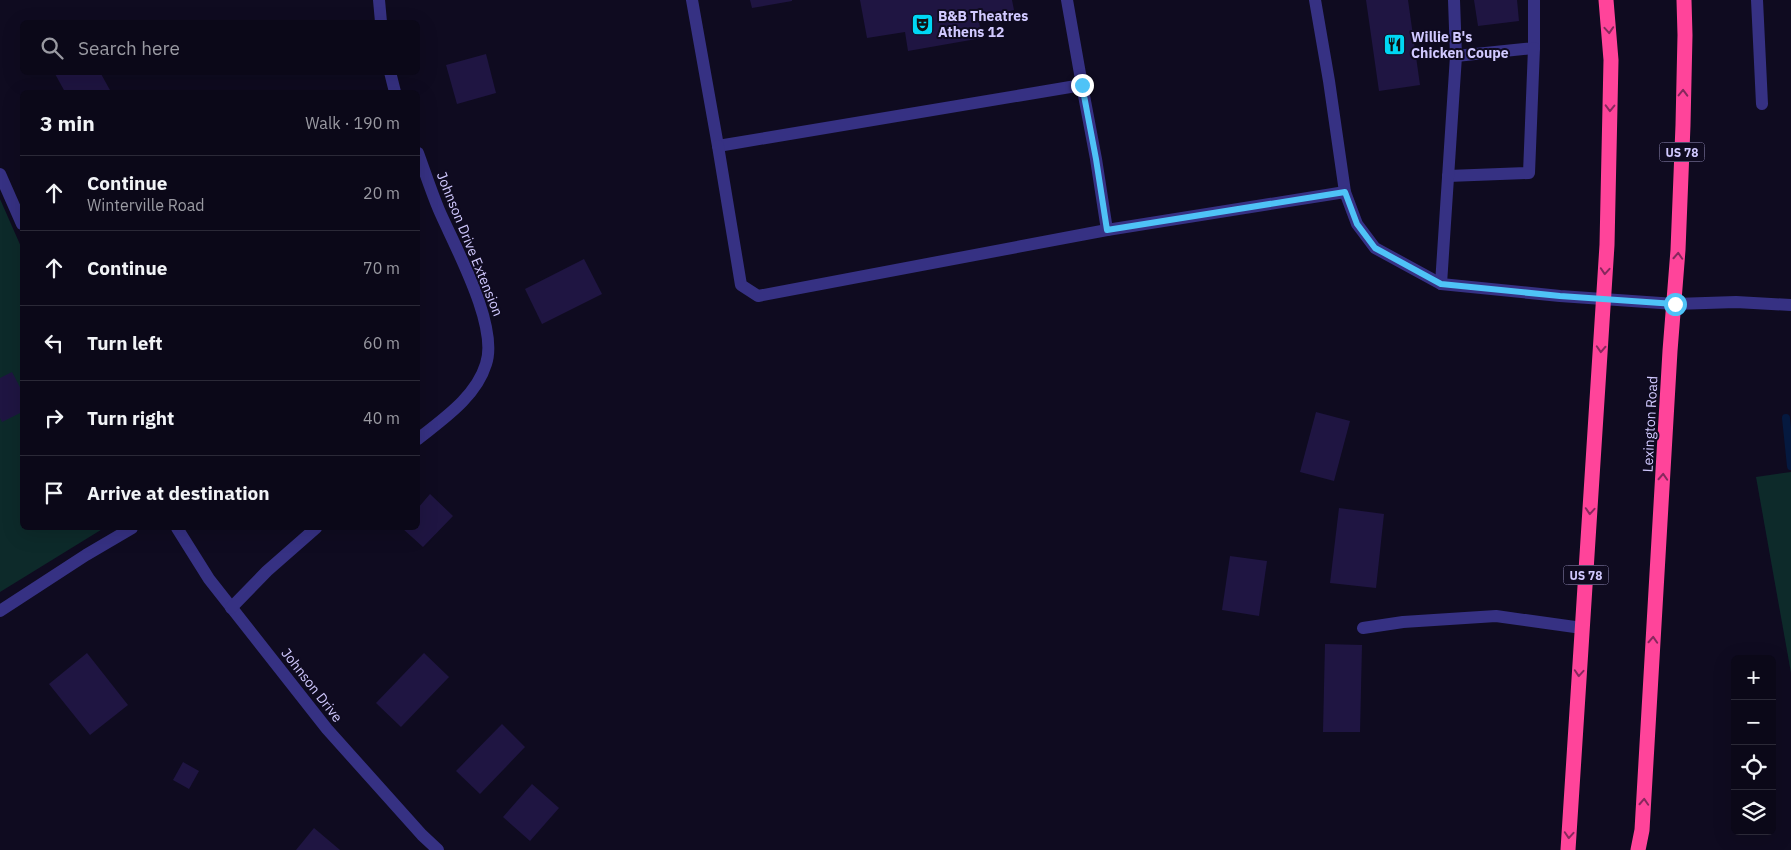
<!DOCTYPE html>
<meta charset="utf-8">
<style>
:root{--surface:#0b0818;--page:#141121;--text:#f1f3f6;--muted:#9a9aa2;--line:#2b2937}
body{margin:0;font-family:"IBM Plex Sans",sans-serif;background:var(--page);color:var(--text)}
.controls{position:absolute;right:15px;bottom:15px;display:grid;overflow:hidden;border-radius:8px;box-shadow:0 5px 20px #0002}
.controls button{width:45px;height:45px;display:grid;place-items:center;padding:0;border:0;border-bottom:1px solid var(--line);background:var(--surface);color:var(--text);font:25px sans-serif}
.stop{position:absolute;width:15px;height:15px;margin:-11px;border:4px solid #4fc3f7;border-radius:50%;background:#fff}
.stop.end{background:#4fc3f7;border-color:#fff;box-shadow:0 1px 5px #0008}
.list{margin:0;padding:0;list-style:none}
h2{display:flex;justify-content:space-between;align-items:center;height:65px;margin:0;padding:0 20px;font-size:21px}
h2 small{font-size:16px;font-weight:400;color:var(--muted)}
.list li{display:grid;grid-template-columns:32px 1fr auto;gap:15px;align-items:center;box-sizing:border-box;height:75px;padding:0 20px;border-top:1px solid var(--line)}
.list b{display:block;font-size:19px;white-space:nowrap}
.list p{margin:0;font-size:16px;white-space:nowrap;color:var(--muted)}
.list em{font-size:16px;font-style:normal;color:var(--muted)}
.icon{flex:none;width:28px;height:28px;fill:none;stroke:currentColor;stroke-width:2;stroke-linecap:round;stroke-linejoin:round}
.map{position:relative;flex:none;width:1791px;height:850px;overflow:hidden}
.search{position:absolute;background:var(--surface);box-shadow:0 5px 20px #0002;left:20px;top:20px;width:400px;height:55px;display:flex;align-items:center;gap:12px;box-sizing:border-box;padding:0 18px;border-radius:8px;color:var(--muted);font-size:19px}
.panel{position:absolute;background:var(--surface);box-shadow:0 5px 20px #0002;left:20px;top:90px;width:400px;height:440px;border-radius:8px}
.map>svg:first-child{display:block}
.green{fill:#0d2a2a}
.lines{fill:none;stroke-linecap:round;stroke-linejoin:round}
.stream{stroke:#05193f;stroke-width:8}
.building{fill:#1f1542}
.minor{stroke:#363183;stroke-width:12}
.highway{stroke:#ff449a;stroke-width:15}
.oneway{stroke:#87285d}
.route{stroke:#4fc3f7;stroke-width:6}
.labels{text-anchor:middle;dominant-baseline:central;stroke-width:4;stroke-linejoin:round;paint-order:stroke}
.shield{fill:#0f0b20;stroke:#9790bc;stroke-width:1}
.shield-label{font-size:12px;font-weight:bold;fill:#d1c9ff}
.poi-label{font-size:14px;font-weight:bold;fill:#d1c9ff;stroke:#0f0b20;text-anchor:start}
.street-label{font-size:14px;fill:#d1c9ff;stroke:#0f0b20}
</style>
<div class="map">
<svg width="1791" height="850" viewBox="0 0 1791 850">
<rect width="100%" height="100%" fill="#0f0b20"/>
<g class="green">
<polygon points="0,199 22,249 22,528 104,528 0,592"/>
<polygon points="1791,472 1791,673 1756,477"/>
</g>
<g class="lines">
<polyline class="stream" points="1786,418 1791,466"/>
</g>
<g class="building">
<polygon points="750,0 792,0 792,1 752,8"/>
<polygon points="860,0 1012,0 1014,10 978,17 982,38 908,51 905,32 867,38"/>
<polygon points="1366,0 1408,0 1420,85 1379,91"/>
<polygon points="1474,0 1517,0 1519,21 1478,26"/>
<polygon points="486,54 496,93 457,104 446,65"/>
<polygon points="54,72 100,72 111,92 65,92"/>
<polygon points="584,259 602,294 542,324 525,289"/>
<polygon points="12,372 22,391 22,412 2,422 0,418 0,378"/>
<polygon points="1316,412 1350,421 1334,481 1300,472"/>
<polygon points="430,494 453,516 423,547 402,528 418,528 418,508"/>
<polygon points="1339,508 1384,514 1376,588 1330,583"/>
<polygon points="1230,556 1267,561 1259,616 1222,610"/>
<polygon points="1325,644 1362,645 1360,732 1323,732"/>
<polygon points="87,653 128,705 90,735 49,684"/>
<polygon points="424,653 449,677 401,727 376,703"/>
<polygon points="502,724 525,747 480,794 456,771"/>
<polygon points="183,762 199,771 189,789 173,780"/>
<polygon points="532,784 559,808 530,841 503,817"/>
<polygon points="314,828 340,850 296,850"/>
</g>
<g class="lines">
<g class="minor">
<polyline points="379,0 381,22"/>
<polyline points="692,0 718,146 1082,85 1067,0"/>
<polyline points="1315,0 1329,81 1345,192 1357,224 1375,248 1441,284 1560,296 1675,304 1736,302 1791,305"/>
<polyline points="1757,0 1762,104"/>
<polyline points="1456,56 1534,48 1534,0"/>
<polyline points="390,72 395,92"/>
<polyline points="1082,85 1096,159 1107,230 1345,192"/>
<polyline points="718,146 741,285 758,296 1107,230"/>
<path d="M418,153c7,19 13,38 21,57 16,37 60,116 47,154 -10,33 -43,55 -68,75"/>
<polyline points="0,174 22,224"/>
<polyline points="1448,176 1529,173 1534,48"/>
<polyline points="1441,284 1456,56 1454,0"/>
<polyline points="177,528 209,579 327,729 422,835 438,850"/>
<polyline points="231,608 267,571 316,528"/>
<polyline points="0,611 86,555 132,528"/>
<polyline points="1363,628 1403,622 1496,616 1582,628"/>
</g>
<g class="highway">
<polyline points="1568,850 1607,245 1611,60 1606,0"/>
<polyline points="1638,850 1642,830 1670,351 1678,250 1683,125 1685,35 1684,0"/>
</g>
</g>
<defs><path id="oneway-chevron" d="M-2-3.5L2.5 0L-2 3.5" fill="none" stroke-width="1.6" stroke-linecap="round" stroke-linejoin="round" transform="scale(1.25)"/></defs>
<g class="oneway">
<use href="#oneway-chevron" transform="translate(1609 30) rotate(86)"/>
<use href="#oneway-chevron" transform="translate(1683 93) rotate(-89)"/>
<use href="#oneway-chevron" transform="translate(1610 108) rotate(91)"/>
<use href="#oneway-chevron" transform="translate(1678 256) rotate(-87)"/>
<use href="#oneway-chevron" transform="translate(1605 271) rotate(94)"/>
<use href="#oneway-chevron" transform="translate(1601 349) rotate(93)"/>
<use href="#oneway-chevron" transform="translate(1663 477) rotate(-87)"/>
<use href="#oneway-chevron" transform="translate(1590 511) rotate(94)"/>
<use href="#oneway-chevron" transform="translate(1653 640) rotate(-87)"/>
<use href="#oneway-chevron" transform="translate(1579 673) rotate(94)"/>
<use href="#oneway-chevron" transform="translate(1644 802) rotate(-87)"/>
<use href="#oneway-chevron" transform="translate(1569 835) rotate(94)"/>
</g>
<g class="lines">
<polyline class="route" points="1082,85 1096,159 1107,230 1345,192 1357,224 1375,248 1441,284 1560,296 1675,304"/>
</g>
<defs>
<symbol id="theatre-square" viewBox="-11 -11 22 22"><rect x="-9" y="-9" width="18" height="18" rx="4" fill="#00d7f4" stroke="#0f0b20"/><path d="M-5-5.5Q0-4 5-5.5V0Q5 5 0 6Q-5 5-5 0ZM-3.3-2.5H-1v1.5H-3.3ZM1-2.5H3.3v1.5H1ZM-2.8 1Q0 5.5 2.8 1Z" fill="#111"/></symbol>
<symbol id="restaurant-square" viewBox="-11 -11 22 22"><rect x="-9" y="-9" width="18" height="18" rx="4" fill="#00d7f4" stroke="#0f0b20"/><path d="M-5-6h1v4h1v-4h1v4h1v-4h1v5L-1.5 .5V6h-2V.5L-5-1ZM5-6V6H3V1.5H1.5Q1.5-4 5-6Z" fill="#111"/></symbol>
</defs>
<g fill-rule="evenodd">
<use href="#theatre-square" x="910" y="12" width="25" height="25"/>
<use href="#restaurant-square" x="1382" y="32" width="25" height="25"/>
</g>
<g class="labels">
<g class="shield">
<rect x="1659.5" y="142.5" width="45" height="19" rx="4"/>
<rect x="1563.5" y="565.5" width="45" height="19" rx="4"/>
</g>
<g class="shield-label">
<text x="1682" y="152">US 78</text>
<text x="1586" y="575">US 78</text>
</g>
<g class="poi-label">
<text x="938" y="16">B&amp;B Theatres<tspan x="938" dy="16">Athens 12</tspan></text>
<text x="1411" y="37">Willie B's<tspan x="1411" dy="16">Chicken Coupe</tspan></text>
</g>
<g class="street-label">
<text transform="translate(470 244) rotate(68)">Johnson Drive Extension</text>
<text transform="translate(1650 424) rotate(-87)">Lexington Road</text>
<text transform="translate(312 685) rotate(52)">Johnson Drive</text>
</g>
</g>
</svg>
<div class="controls">
<button>+</button>
<button>−</button>
<button><svg class="icon" aria-label="locate" viewBox="0 0 24 24"><circle cx="12" cy="12" r="6"/><path d="M12 2v4M12 18v4M2 12h4M18 12h4"/></svg></button>
<button><svg class="icon" aria-label="layers" viewBox="0 0 24 24"><path d="M12 4l9 5-9 5-9-5zM3 14l9 5 9-5"/></svg></button>
</div>
<div class="stop" style="left:1675px;top:304px"></div>
<div class="stop end" style="left:1082px;top:85px"></div>
<div class="search"><svg class="icon" aria-label="search" viewBox="0 0 24 24"><circle cx="10" cy="10" r="6"/><path d="M15 15l6 6"/></svg>Search here</div>
<section class="panel">
<h2>3 min<small>Walk · 190 m</small></h2>
<ul class="list">
<li><svg class="icon" aria-label="ahead" viewBox="0 0 24 24"><path d="M12 20V5M6 11l6-6 6 6"/></svg><div><b>Continue</b><p>Winterville Road</p></div><em>20 m</em></li>
<li><svg class="icon" aria-label="ahead" viewBox="0 0 24 24"><path d="M12 20V5M6 11l6-6 6 6"/></svg><div><b>Continue</b></div><em>70 m</em></li>
<li><svg class="icon" aria-label="left" viewBox="0 0 24 24"><path d="M17 20v-9H6M10 6l-5 5 5 5"/></svg><div><b>Turn left</b></div><em>60 m</em></li>
<li><svg class="icon" aria-label="right" viewBox="0 0 24 24"><path d="M7 20v-9h11M14 6l5 5-5 5"/></svg><div><b>Turn right</b></div><em>40 m</em></li>
<li><svg class="icon" aria-label="arrive" viewBox="0 0 24 24"><path d="M6 21V4h12l-3 4 3 4H6"/></svg><div><b>Arrive at destination</b></div></li>
</ul>
</section>
</div>
